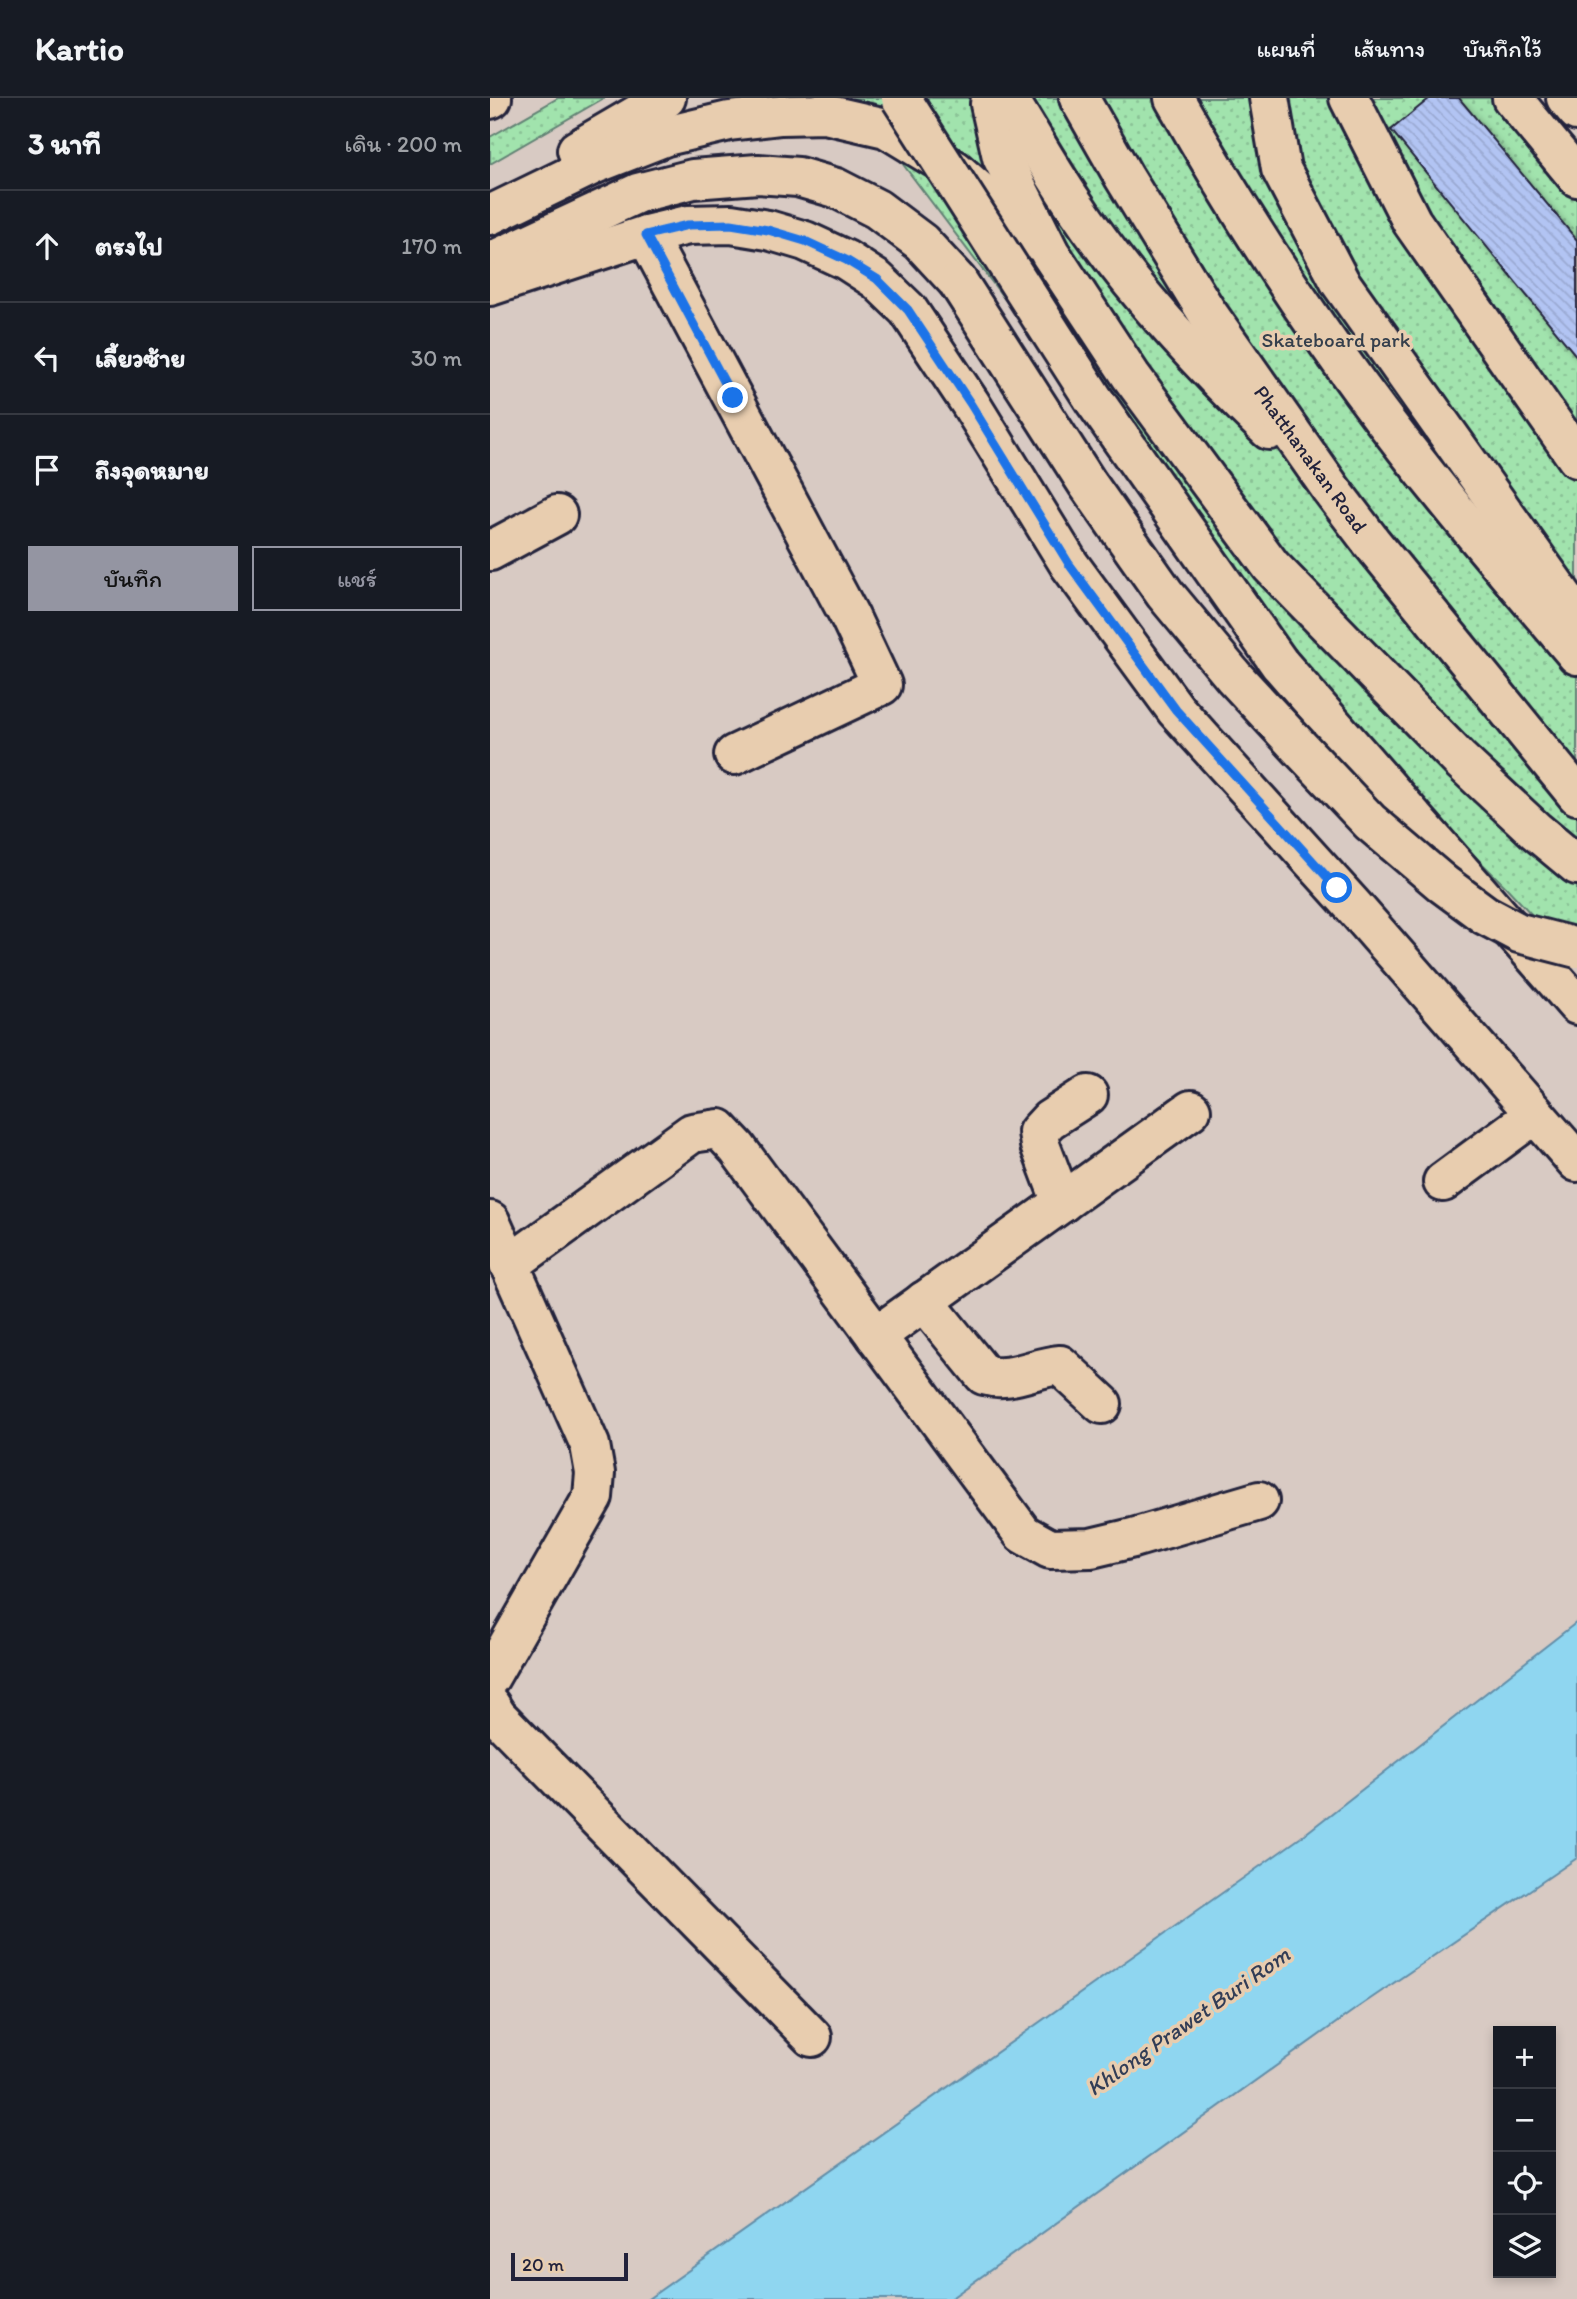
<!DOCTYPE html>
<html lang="th">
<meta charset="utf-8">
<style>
:root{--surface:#171b24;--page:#242831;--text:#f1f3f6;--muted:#9ea1a6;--line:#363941;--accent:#9495a2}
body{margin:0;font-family:Itim,"Playpen Sans Thai",sans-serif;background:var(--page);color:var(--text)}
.controls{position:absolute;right:21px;bottom:21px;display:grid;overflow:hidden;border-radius:0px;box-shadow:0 4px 10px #0003}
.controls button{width:63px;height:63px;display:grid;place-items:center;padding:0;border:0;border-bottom:2px solid var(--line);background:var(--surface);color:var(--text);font:35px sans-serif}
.scale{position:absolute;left:21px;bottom:18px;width:117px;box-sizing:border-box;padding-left:7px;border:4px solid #22223b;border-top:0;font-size:19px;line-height:24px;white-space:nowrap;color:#22223b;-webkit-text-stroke:5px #e8cdaf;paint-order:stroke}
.stop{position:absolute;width:21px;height:21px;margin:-16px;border:5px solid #1a73e8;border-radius:50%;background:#fff}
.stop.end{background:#1a73e8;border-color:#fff;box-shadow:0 2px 7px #0008}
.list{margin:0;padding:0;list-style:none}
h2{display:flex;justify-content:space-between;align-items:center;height:91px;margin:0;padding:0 28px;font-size:30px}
h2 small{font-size:23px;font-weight:400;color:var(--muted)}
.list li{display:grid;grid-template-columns:46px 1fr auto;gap:21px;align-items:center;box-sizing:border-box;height:112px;padding:0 28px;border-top:2px solid var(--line)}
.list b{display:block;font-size:26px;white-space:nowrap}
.list em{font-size:23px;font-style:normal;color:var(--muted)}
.actions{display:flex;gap:14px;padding:21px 28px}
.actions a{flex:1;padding:16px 0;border:2px solid var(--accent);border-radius:0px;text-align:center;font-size:24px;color:var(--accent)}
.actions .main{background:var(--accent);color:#111}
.icon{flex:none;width:38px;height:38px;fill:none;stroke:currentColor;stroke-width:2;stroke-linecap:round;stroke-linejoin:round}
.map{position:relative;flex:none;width:1087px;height:2201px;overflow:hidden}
header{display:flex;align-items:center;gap:42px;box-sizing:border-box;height:98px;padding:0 35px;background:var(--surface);border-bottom:2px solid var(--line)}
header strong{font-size:33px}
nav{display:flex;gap:38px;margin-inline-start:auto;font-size:24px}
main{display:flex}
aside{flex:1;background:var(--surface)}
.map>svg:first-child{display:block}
.grass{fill:url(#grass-dots);stroke:#628274;stroke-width:2}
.water{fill:#8fd6f0;stroke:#638ea8;stroke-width:2}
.building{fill:url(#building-back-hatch);stroke:#22223b;stroke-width:2;filter:url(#shadow)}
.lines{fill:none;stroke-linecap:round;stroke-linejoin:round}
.minor-casing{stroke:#22223b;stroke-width:44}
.major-casing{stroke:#22223b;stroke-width:44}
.minor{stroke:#e8cdaf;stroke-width:38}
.major{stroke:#e8cdaf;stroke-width:38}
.major-bridge-casing{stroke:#22223b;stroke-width:44;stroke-linecap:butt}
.major-bridge{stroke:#e8cdaf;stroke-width:38}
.route{stroke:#1a73e8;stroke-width:9}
.labels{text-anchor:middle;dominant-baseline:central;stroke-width:7;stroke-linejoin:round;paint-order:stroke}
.park-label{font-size:21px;fill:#353f4c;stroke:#e8cdaf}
.street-label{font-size:21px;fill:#22223b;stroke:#e8cdaf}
.water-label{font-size:23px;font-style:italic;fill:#323d56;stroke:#e8cdaf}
</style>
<header>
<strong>Kartio</strong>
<nav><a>แผนที่</a><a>เส้นทาง</a><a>บันทึกไว้</a></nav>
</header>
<main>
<aside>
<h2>3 นาที<small>เดิน · 200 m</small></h2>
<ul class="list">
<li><svg class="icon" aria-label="ahead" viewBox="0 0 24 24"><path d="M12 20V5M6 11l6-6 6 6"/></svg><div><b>ตรงไป</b></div><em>170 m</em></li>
<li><svg class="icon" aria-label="left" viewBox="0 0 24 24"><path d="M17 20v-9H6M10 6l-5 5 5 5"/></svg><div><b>เลี้ยวซ้าย</b></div><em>30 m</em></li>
<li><svg class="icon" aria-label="arrive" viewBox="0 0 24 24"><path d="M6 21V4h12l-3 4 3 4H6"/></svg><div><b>ถึงจุดหมาย</b></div></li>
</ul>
<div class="actions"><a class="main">บันทึก</a><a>แชร์</a></div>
</aside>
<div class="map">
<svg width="1087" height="2201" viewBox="0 0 1087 2201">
<defs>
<pattern id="grass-dots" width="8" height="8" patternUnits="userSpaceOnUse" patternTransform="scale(1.75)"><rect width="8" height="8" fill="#a1e3ad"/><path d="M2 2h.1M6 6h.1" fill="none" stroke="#8ac296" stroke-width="1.8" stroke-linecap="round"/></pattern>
<pattern id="building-back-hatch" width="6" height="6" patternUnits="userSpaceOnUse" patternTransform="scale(1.75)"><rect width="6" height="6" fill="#b2c4f3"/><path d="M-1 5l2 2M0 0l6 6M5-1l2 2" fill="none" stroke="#99a8d1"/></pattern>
<filter id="shadow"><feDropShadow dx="6" dy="6" stdDeviation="3.5" flood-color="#0004"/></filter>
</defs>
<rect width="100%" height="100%" fill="#d8cac3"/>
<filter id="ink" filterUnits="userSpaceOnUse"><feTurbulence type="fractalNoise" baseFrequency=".0143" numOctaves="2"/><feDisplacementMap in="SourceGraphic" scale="14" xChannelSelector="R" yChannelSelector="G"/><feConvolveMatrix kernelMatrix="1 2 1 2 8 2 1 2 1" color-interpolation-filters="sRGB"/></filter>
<g filter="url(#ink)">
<g class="grass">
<polygon points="68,0 114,0 0,66 0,39"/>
<polygon points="363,0 1004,0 1087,93 1087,865 1015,788 789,565"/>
</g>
<polygon class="water" points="1087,1524 1087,1760 867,1910 460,2201 158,2201 810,1740"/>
<polygon class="building" points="940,0 969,0 1087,142 1087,259 901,32"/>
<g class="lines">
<defs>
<g id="minor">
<polyline points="156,137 360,519 392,587 244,657"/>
<polyline points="0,453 67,417"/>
<polyline points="953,1084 1044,1017"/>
<polyline points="572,1105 550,1047 548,1034 559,1022 598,997"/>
<polyline points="0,1123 100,1347 105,1375 103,1399 0,1579"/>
<polyline points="19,1167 202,1035 229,1031 247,1050 533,1436 560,1451 601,1450 643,1440 769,1403"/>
<path d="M434,1203l60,74c26,8 50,-8 76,-10l42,39"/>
<polyline points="386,1238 701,1012"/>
<polyline points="0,1607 7,1618 322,1939"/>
</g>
<g id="major">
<polyline points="501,0 500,6 512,59 560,155 641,278 781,468 970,662 1046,733 1087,767"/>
<path d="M518,0c22,35 42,71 65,105 54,81 126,160 196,227"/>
<polyline points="589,0 634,79 716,213 841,391 882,445 1087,697"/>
<path d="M684,0c80,143 173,280 277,407 41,51 84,100 126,150"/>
<polyline points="779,0 791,71 850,184 1087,518"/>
<polyline points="859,0 922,124 1087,360"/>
<polyline points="1022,0 1087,79"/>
<polyline points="1076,0 1087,13"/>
<polyline points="0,1 2,0"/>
<polyline points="87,52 176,0"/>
<polyline points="0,117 107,65 176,38 239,23 291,17 335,16 396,30 465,72 545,142"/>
<polyline points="0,164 148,95 203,81 268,76 308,79 346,90 387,111 431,144 468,184"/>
<polyline points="0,188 156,137 198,127 241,126 278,132 315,143 356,162 387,182 418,212 480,305 579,466 686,612 865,810 1087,1064"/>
<polyline points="789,565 1087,907"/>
</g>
</defs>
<use href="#minor" class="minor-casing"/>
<use href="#major" class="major-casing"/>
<use href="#minor" class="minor"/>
<use href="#major" class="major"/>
<defs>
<g id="major-bridge">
<polyline points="411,0 604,302 789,565"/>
<polyline points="468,184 597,385 675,496 744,579 809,649 880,724 953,786 995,817 1029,835 1087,850"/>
</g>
</defs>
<use href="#major-bridge" class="major-bridge-casing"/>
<use href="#major-bridge" class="major-bridge"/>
</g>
</g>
<g class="lines" filter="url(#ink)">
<polyline class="route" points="243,300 156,137 198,127 241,126 278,132 315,143 356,162 387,181 418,212 480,305 579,466 686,612 847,790"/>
</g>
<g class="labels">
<g class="park-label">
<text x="846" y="241">Skateboard park</text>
</g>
<g class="street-label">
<text transform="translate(821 361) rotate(54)">Phatthanakan Road</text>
</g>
<g class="water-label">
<text transform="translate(698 1923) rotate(-35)">Khlong Prawet Buri Rom</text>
</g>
</g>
</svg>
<div class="controls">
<button>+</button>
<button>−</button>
<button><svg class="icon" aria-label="locate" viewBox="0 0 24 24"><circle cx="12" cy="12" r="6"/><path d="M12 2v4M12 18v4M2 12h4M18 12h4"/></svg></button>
<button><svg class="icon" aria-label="layers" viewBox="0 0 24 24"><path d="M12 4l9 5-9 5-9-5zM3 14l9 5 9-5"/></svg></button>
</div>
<div class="scale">20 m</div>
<div class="stop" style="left:847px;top:790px"></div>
<div class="stop end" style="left:243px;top:300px"></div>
</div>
</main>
